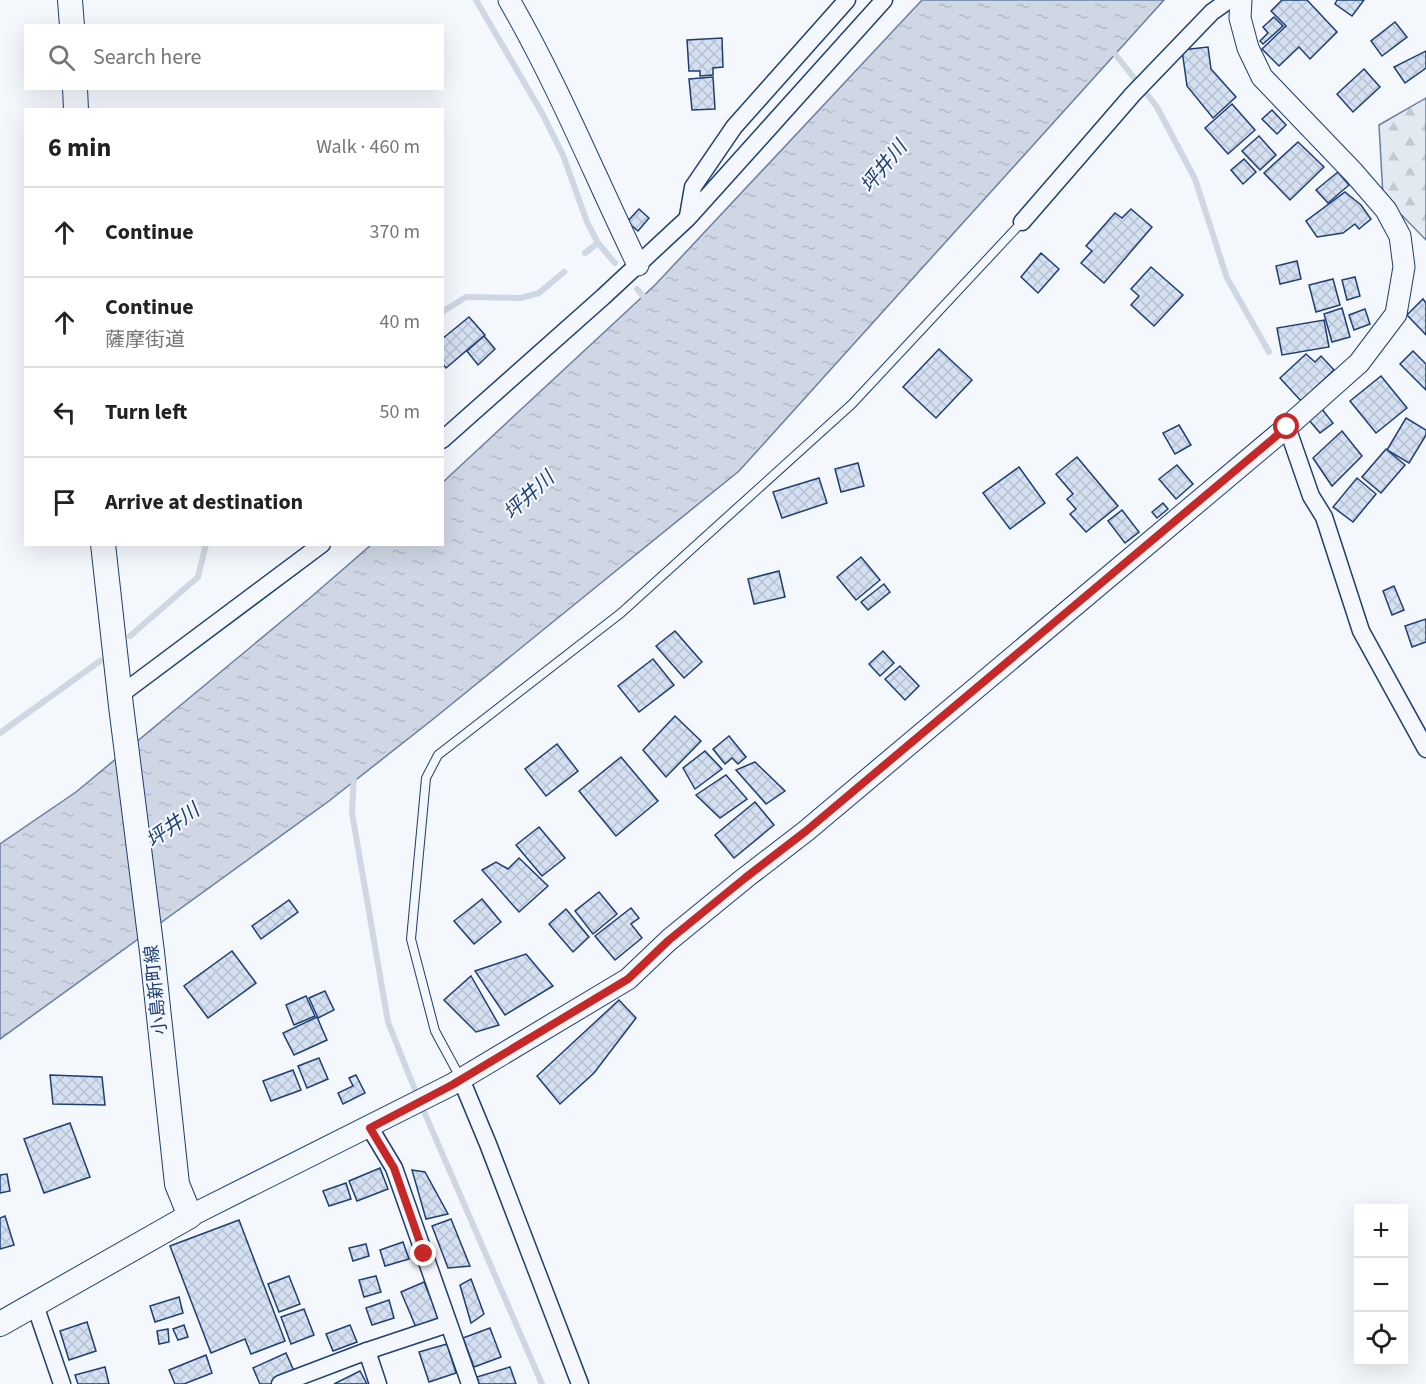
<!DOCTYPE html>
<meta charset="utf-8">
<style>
:root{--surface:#fff;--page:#f2f2f2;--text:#222;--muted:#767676;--line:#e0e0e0}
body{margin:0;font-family:"Source Sans 3","Noto Sans JP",sans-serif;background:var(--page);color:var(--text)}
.controls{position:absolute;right:18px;bottom:18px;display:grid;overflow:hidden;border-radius:0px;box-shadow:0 6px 24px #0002}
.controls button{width:54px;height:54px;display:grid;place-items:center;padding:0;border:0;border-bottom:2px solid var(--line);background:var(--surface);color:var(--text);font:30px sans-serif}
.stop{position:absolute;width:18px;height:18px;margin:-14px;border:4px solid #c62828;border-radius:50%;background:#fff}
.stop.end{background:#c62828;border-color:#fff;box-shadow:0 2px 6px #0008}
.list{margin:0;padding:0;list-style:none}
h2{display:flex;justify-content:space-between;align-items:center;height:78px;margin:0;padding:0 24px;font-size:26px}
h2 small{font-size:20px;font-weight:400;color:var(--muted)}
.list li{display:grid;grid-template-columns:39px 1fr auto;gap:18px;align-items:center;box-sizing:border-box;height:90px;padding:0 24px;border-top:2px solid var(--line)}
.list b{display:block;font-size:22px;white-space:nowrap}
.list p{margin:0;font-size:20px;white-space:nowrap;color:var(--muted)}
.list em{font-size:20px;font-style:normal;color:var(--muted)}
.icon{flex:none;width:33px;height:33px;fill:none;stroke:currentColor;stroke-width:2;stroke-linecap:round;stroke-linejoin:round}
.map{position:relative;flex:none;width:1426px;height:1384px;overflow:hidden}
.search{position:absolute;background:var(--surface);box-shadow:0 6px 24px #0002;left:24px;top:24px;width:420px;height:66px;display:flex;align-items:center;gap:15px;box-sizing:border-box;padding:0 21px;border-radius:0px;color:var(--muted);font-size:22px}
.panel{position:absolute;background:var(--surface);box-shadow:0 6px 24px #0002;left:24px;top:108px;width:420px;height:438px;border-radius:0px}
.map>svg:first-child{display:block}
.forest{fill:url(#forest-firs);stroke:#687fa3;stroke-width:1.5}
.water{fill:url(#water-ripples);stroke:#687fa3;stroke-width:1.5}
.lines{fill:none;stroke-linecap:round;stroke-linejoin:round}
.stream{stroke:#cfd7e4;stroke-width:6}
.building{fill:url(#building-cross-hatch);stroke:#1d3f73;stroke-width:1.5}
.service-casing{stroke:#1d3f73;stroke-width:10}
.minor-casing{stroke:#1d3f73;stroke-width:19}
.tertiary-casing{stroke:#1d3f73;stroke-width:23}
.secondary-casing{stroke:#1d3f73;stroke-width:26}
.service{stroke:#f4f7fb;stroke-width:8}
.minor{stroke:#f4f7fb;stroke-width:16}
.tertiary{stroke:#f4f7fb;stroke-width:21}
.secondary{stroke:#f4f7fb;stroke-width:24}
.route{stroke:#c62828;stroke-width:8}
.labels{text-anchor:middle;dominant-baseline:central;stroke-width:4.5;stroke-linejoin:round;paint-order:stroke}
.street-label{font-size:18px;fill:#1d3f73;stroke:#f4f7fb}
.water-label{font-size:20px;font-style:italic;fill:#1d3f73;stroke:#f4f7fb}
</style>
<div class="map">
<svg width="1426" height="1384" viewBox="0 0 1426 1384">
<defs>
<pattern id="forest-firs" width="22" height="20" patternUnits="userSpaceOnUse" patternTransform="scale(1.5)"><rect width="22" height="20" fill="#e3e9f0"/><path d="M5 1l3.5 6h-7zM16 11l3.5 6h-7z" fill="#c2c9d1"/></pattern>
<pattern id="water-ripples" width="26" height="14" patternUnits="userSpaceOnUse" patternTransform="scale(1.5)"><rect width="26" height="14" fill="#cfd7e4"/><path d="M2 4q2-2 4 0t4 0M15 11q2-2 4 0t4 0" fill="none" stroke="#b1bac7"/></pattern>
<pattern id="building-cross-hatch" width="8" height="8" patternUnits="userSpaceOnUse" patternTransform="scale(1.5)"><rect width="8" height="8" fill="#d5e0f0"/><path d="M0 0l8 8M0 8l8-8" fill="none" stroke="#b6c1d1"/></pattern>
</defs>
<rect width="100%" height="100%" fill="#f4f7fb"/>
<polygon class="forest" points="1426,98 1426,240 1383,196 1379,125"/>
<polygon class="water" points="922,0 1164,0 739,471 432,720 329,801 0,1039 0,844 76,792 311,597 371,545 442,544 443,482 655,285"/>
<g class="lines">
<g class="stream">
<polyline points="476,0 542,113 563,155 587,222 598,243 615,263"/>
<polyline points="1111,49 1157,107 1195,179 1227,278 1269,352"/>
<polyline points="585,253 598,243"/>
<polyline points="637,289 648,302"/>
<polyline points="442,312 466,297 521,298 539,293 564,272"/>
<polyline points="130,636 198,577 206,544"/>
<polyline points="0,733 100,661"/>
<polyline points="354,774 352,813 388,1022 419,1100 542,1384"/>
</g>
</g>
<g class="building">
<polygon points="1282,0 1307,0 1337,32 1310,59 1299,47 1279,66 1262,49 1286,26 1271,11"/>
<polygon points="1337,0 1364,0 1352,16 1335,4"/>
<polygon points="1274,17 1283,26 1263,44 1260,41 1268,33 1263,27"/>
<polygon points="1395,22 1407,37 1382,56 1371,41"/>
<polygon points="722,38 723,67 713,68 713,75 700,76 700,71 689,71 687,40"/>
<polygon points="1208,47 1211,69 1236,97 1213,118 1187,86 1182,50"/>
<polygon points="1426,51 1426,68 1405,83 1394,67"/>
<polygon points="1364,69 1380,87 1353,112 1337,94"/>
<polygon points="713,77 715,109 692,110 689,79"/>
<polygon points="1232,104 1255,130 1228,154 1205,128"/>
<polygon points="1272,110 1286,125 1277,134 1262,119"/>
<polygon points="1259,136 1276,155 1260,170 1242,151"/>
<polygon points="1298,142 1324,167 1290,200 1264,173"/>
<polygon points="1244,159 1256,172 1243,184 1231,170"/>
<polygon points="1338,172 1349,185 1328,203 1316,190"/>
<polygon points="1345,192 1361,205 1371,219 1359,229 1355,224 1343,233 1317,237 1306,221"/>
<polygon points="639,209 649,218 638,231 627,222"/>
<polygon points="1131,209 1152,227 1104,283 1081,263 1092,251 1086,246 1115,213 1122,218"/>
<polygon points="1041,253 1059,269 1038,293 1021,277"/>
<polygon points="1297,261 1301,279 1280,284 1276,266"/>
<polygon points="1151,267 1183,295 1154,326 1131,305 1139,296 1131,289"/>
<polygon points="1355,277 1360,296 1347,300 1342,280"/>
<polygon points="1333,279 1340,305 1316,312 1309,285"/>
<polygon points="1423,299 1426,303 1426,335 1407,315"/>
<polygon points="1342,308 1350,337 1332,342 1324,314"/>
<polygon points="1365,309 1370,324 1354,330 1349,315"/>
<polygon points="469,317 485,335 446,368 442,363 442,339"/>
<polygon points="1324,320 1329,347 1282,355 1277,328"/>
<polygon points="484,336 495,349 478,365 467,351"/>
<polygon points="939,349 972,380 936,418 903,387"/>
<polygon points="1413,351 1426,364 1426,390 1400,364"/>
<polygon points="1306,354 1315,362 1321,356 1334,370 1301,401 1280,378"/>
<polygon points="1381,376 1407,408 1376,433 1350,401"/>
<polygon points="1321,408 1333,423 1320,433 1308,419"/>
<polygon points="1406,418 1426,430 1426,435 1409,463 1387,450"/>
<polygon points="1179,425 1191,445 1175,454 1163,433"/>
<polygon points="1342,431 1362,456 1332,486 1313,458"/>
<polygon points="1386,449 1405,465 1381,493 1362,477"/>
<polygon points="1077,457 1118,506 1086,532 1070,514 1076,509 1067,499 1073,494 1056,474"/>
<polygon points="858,463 864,486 841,492 835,469"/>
<polygon points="1177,465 1193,484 1176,499 1159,479"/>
<polygon points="1019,467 1045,503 1010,529 983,493"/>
<polygon points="819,478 827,503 782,518 773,492"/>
<polygon points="1357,478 1376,494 1353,522 1333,507"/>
<polygon points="1163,503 1168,509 1157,518 1152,512"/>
<polygon points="1122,510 1139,532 1125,543 1108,521"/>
<polygon points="861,557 880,580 856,600 837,577"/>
<polygon points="779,571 785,597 754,604 748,579"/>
<polygon points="884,584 890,592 868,610 861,602"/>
<polygon points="1394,586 1404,610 1392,615 1383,591"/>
<polygon points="1426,619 1426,642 1412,647 1405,626"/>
<polygon points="675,631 702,662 684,678 656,646"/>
<polygon points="883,651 894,663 880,676 869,664"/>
<polygon points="653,659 674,685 639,712 618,686"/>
<polygon points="900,666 919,686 905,700 885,679"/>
<polygon points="675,716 701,741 666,777 643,750"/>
<polygon points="729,736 746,757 738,764 732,758 725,764 713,749"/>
<polygon points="557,744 578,771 546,796 525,769"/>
<polygon points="705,751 722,769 695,789 683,768"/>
<polygon points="621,757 658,801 616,836 579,791"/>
<polygon points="755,762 785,791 766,804 736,770"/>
<polygon points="726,775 747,799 720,818 696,795"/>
<polygon points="755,802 774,825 734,858 715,835"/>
<polygon points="539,827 565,858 542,876 516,845"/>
<polygon points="519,858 548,886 519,912 482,870 496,862 508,869"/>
<polygon points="599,892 617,914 593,934 575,911"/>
<polygon points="482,899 501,922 474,944 454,921"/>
<polygon points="289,900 298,912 261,939 252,926"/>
<polygon points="631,908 639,918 631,924 642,938 615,960 595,936"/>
<polygon points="566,909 589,937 573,952 549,924"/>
<polygon points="232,951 256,983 208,1018 184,986"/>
<polygon points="526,954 553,986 505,1015 475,971"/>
<polygon points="471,976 499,1025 476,1032 444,1000"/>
<polygon points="325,991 334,1010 318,1018 309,998"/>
<polygon points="306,996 315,1016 294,1025 286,1005"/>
<polygon points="619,1000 636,1018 594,1073 560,1104 537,1076"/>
<polygon points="317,1017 327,1040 294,1055 283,1033"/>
<polygon points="319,1058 328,1079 307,1088 298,1066"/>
<polygon points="293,1070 301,1090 271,1101 263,1081"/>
<polygon points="50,1075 102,1077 105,1105 53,1104"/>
<polygon points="356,1075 365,1093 343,1104 338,1093 353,1086 349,1078"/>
<polygon points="70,1123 90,1177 44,1193 24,1139"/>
<polygon points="380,1168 388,1189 357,1201 349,1181"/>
<polygon points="412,1170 425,1172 448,1214 426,1219"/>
<polygon points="7,1174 10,1191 0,1193 0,1175"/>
<polygon points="346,1183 351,1199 329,1206 323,1191"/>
<polygon points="5,1216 14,1245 0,1249 0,1218"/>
<polygon points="451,1219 470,1266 448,1268 432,1226"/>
<polygon points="239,1220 285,1341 251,1354 245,1339 211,1353 170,1246"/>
<polygon points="403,1242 409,1259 385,1266 380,1250"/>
<polygon points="366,1244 369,1256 353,1261 349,1248"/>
<polygon points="289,1276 300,1304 279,1312 268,1284"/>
<polygon points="376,1276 381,1292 364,1297 359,1280"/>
<polygon points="471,1279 484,1314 471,1323 460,1285"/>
<polygon points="424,1282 441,1323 418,1332 401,1292"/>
<polygon points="179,1297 183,1313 155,1322 150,1306"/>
<polygon points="389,1300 394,1318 372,1325 366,1308"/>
<polygon points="304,1309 314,1335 291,1344 281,1317"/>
<polygon points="87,1322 96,1351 69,1360 60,1331"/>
<polygon points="184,1325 188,1337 178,1340 173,1329"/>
<polygon points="350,1325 357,1342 333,1351 326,1334"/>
<polygon points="490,1328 501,1357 474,1367 463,1338"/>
<polygon points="168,1329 169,1342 159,1344 157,1331"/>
<polygon points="447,1344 456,1373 429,1382 419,1352"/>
<polygon points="286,1353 297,1378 284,1384 260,1384 253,1368"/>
<polygon points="206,1355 212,1373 184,1384 175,1384 169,1370"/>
<polygon points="105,1367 109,1384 78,1384 75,1375"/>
<polygon points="510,1367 516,1384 479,1384 477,1377"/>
<polygon points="360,1371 367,1384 334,1384"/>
</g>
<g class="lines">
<defs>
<polyline id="service" points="461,1079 435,1031 411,939 426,778 438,755 621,613 852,404 1022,222"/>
<g id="minor">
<polyline points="688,216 693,187 734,127 847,0"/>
<polyline points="1022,222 1133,94 1212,12 1229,0"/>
<polyline points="1287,427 1311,496 1324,517 1361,631 1426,749"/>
<polyline points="442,440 603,297 688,218 884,0"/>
<polyline points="120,695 322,544"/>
<polyline points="461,1079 488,1144 580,1384"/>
<polyline points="370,1128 394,1168 470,1384"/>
<polyline points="35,1305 62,1384"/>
<polyline points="280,1384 367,1351"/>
<polyline points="378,1384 367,1351 448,1324"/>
</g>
<g id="tertiary">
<path d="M509,0c49,85 86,176 129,265"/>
<polyline points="190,1216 451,1085 628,979 669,940 745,878 806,831 1287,427 1359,363 1396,314 1404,267 1400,236 1386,210 1354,173 1262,77 1248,48 1240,18 1241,0"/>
</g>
<g id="secondary">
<polyline points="70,0 72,26"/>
<polyline points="75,88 76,110"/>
<polyline points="0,1324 190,1216 177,1184 152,952 121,706 103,544"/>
</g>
</defs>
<use href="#service" class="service-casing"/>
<use href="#minor" class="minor-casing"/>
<use href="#tertiary" class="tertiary-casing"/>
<use href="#secondary" class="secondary-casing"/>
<use href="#service" class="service"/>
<use href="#minor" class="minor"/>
<use href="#tertiary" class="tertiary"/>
<use href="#secondary" class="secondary"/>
</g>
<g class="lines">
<polyline class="route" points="424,1254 394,1168 370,1128 452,1085 628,979 669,940 745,878 806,831 1287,427"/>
</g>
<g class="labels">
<g class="street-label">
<text transform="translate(156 990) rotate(-96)">小島新町線</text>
</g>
<g class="water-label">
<text transform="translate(884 167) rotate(-51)">坪井川</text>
<text transform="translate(529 496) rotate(-43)">坪井川</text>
<text transform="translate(173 826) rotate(-36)">坪井川</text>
</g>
</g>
</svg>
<div class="controls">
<button>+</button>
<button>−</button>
<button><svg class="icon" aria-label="locate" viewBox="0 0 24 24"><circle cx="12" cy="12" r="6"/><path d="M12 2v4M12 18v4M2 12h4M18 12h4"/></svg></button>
</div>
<div class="stop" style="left:1287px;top:427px"></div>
<div class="stop end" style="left:424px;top:1254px"></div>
<div class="search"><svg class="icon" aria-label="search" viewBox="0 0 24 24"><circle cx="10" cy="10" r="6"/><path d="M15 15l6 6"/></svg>Search here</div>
<section class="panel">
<h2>6 min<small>Walk · 460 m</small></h2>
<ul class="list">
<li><svg class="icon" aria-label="ahead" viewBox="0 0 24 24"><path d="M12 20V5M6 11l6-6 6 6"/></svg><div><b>Continue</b></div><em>370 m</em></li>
<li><svg class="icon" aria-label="ahead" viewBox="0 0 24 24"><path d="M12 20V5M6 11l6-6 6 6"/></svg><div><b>Continue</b><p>薩摩街道</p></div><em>40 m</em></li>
<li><svg class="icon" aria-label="left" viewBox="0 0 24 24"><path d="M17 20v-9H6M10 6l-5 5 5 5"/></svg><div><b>Turn left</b></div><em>50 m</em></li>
<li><svg class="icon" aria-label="arrive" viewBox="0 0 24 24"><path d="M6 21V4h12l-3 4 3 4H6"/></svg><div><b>Arrive at destination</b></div></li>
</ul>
</section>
</div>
